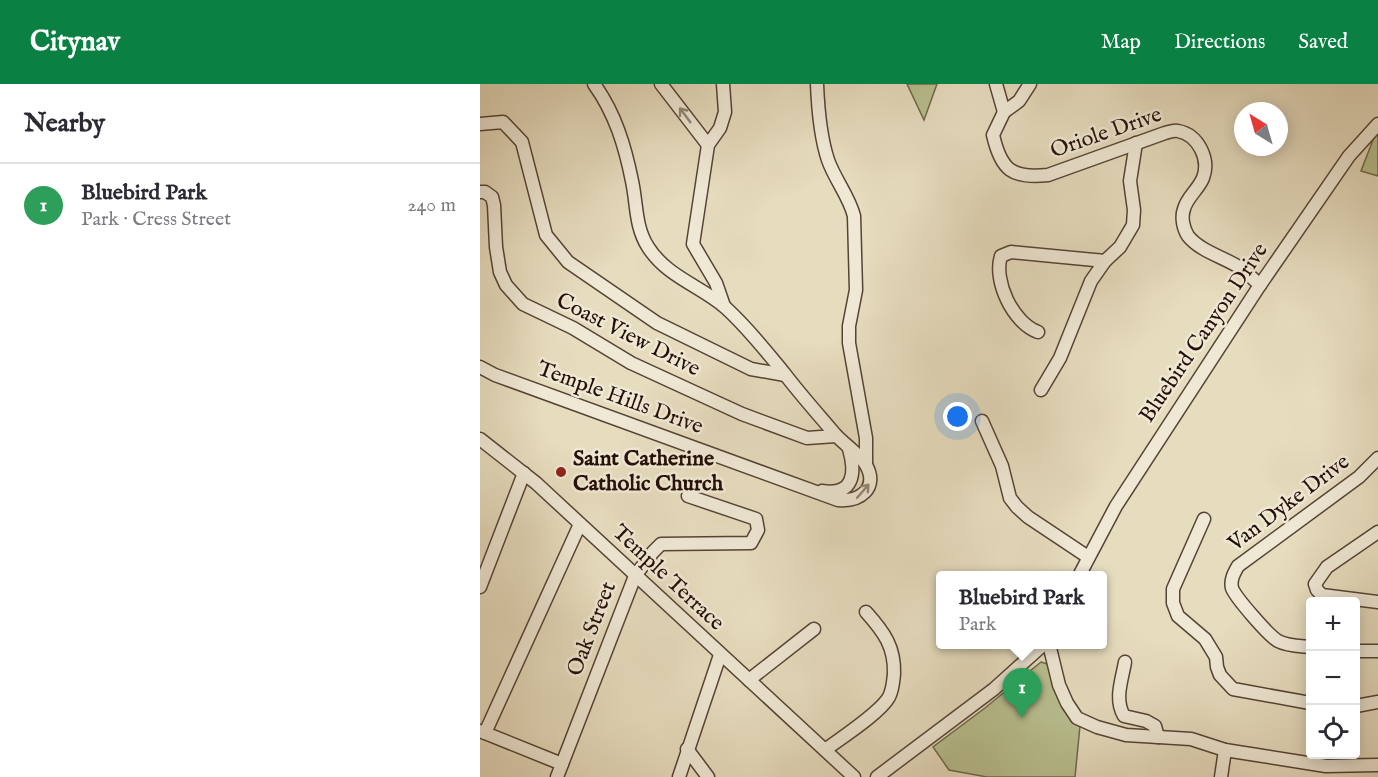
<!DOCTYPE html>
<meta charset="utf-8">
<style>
:root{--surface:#fff;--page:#f7f7f7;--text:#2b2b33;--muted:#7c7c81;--line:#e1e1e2;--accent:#0b8043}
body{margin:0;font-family:"IM FELL English",serif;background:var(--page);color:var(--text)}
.controls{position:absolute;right:18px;bottom:18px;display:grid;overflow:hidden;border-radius:6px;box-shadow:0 3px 15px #0003}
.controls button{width:54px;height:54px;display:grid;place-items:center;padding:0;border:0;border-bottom:2px solid var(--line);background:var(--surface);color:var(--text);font:30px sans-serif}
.compass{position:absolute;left:754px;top:18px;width:54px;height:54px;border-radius:50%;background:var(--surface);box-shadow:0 3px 15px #0003;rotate:323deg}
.you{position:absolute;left:478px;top:333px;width:21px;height:21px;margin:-15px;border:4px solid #fff;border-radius:50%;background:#1a73e8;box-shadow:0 0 0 9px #1a73e833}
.badge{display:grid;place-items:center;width:39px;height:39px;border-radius:50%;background:var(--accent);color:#fff;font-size:20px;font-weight:700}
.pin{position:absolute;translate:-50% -50px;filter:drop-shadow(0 2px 3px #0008)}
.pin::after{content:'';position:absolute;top:32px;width:21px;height:18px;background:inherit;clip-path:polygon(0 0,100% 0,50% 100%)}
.popup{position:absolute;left:456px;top:487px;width:171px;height:78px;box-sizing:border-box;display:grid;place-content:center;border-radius:6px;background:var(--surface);filter:drop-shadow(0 2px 4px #0005);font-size:20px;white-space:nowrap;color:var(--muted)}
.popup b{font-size:22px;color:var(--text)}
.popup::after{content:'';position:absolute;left:50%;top:100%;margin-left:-12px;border:12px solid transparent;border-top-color:var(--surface)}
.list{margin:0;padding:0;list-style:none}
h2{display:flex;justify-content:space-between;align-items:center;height:78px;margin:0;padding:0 24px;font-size:26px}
h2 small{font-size:20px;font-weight:400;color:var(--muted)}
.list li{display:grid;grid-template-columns:39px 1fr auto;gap:18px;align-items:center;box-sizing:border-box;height:84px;padding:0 24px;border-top:2px solid var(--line)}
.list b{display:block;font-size:22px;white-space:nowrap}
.list p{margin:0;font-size:20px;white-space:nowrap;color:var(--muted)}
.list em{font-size:20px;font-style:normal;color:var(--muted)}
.icon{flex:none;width:33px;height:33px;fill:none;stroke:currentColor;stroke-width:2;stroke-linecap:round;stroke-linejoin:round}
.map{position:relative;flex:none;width:898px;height:693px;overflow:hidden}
header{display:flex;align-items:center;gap:36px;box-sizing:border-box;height:84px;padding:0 30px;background:var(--accent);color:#fff}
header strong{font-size:28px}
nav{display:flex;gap:33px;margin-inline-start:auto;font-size:21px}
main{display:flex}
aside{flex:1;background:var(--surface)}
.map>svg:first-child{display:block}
.green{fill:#b8bf8f;stroke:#6e684b;stroke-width:1.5}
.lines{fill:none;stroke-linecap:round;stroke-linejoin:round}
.minor-casing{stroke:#554335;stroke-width:15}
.minor{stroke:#efe8d5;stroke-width:12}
.oneway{stroke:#948778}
.poi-dot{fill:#8f2418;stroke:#efe8d5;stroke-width:2}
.labels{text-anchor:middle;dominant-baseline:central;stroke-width:5;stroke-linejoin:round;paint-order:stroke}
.street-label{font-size:22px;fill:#251007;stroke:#efe8d5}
.poi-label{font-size:22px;font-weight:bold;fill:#251007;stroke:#efe8d5;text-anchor:start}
</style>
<header>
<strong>Citynav</strong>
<nav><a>Map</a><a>Directions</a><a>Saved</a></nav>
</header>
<main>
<aside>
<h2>Nearby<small></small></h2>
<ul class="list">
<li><span class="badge" style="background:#2e9e5b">1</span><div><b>Bluebird Park</b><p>Park · Cress Street</p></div><em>240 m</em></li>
</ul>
</aside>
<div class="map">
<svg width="898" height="693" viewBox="0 0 898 693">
<rect width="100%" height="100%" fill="#e6dcbe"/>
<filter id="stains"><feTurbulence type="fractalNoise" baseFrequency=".00333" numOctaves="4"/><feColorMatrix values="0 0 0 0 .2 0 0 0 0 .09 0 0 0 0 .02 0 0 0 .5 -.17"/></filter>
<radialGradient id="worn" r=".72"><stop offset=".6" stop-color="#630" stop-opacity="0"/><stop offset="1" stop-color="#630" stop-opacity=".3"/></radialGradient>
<g class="green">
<polygon points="427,0 457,0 444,36"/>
<polygon points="898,43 898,92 881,87"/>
<polygon points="561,578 567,580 571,583 600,642 595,693 507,693 469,686 453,663 505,624"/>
</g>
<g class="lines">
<defs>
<g id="minor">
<polyline points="181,0 228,61"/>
<polyline points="243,0 245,28 240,44 228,61 213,160 236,199 244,222"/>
<path d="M337,0c1,25 3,52 11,76 7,20 21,36 26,56l2,74 -7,36v17l17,95v25"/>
<polyline points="516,0 524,28"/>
<path d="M550,0l-11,17 -15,11 -11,23c8,35 19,44 55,40l117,-42c4,-1 9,-3 13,-2 21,4 32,29 25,47 -5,12 -16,19 -19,31 -3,8 -1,19 4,27 12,15 35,21 51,31 8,5 14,12 21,18"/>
<polyline points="0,40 23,38 42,58 66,151 88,178 177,239 271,285 305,291"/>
<polyline points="0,108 5,108 12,113 14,121 16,163 20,188 26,201 43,220 93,244 151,279 262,330 327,354 356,352"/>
<path d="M558,248c-25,-9 -45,-51 -37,-76l10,-4 94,9"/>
<path d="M0,283l15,8 343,125c22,2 41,-12 28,-35 -5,-10 -24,-22 -32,-32 -17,-20 -34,-39 -50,-60 -18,-22 -36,-45 -58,-65 -25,-22 -59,-31 -78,-61 -13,-20 -11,-43 -16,-66 -7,-35 -17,-68 -38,-97"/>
<polyline points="561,306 580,274 611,197 625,177 640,163 653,141 654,126 650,97 656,59"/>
<polyline points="502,337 522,382 530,414 537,423 548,433 608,473"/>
<polyline points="0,355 56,399 374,693"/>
<path d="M342,407c32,5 34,-18 27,-42"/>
<polyline points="724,435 693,505 693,519 698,532 725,555 736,573 737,583 740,591 753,605 830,619"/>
<polyline points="898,448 847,483 835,500 837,506 842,511 898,518"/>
<polyline points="599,492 636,422 780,201 869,72 898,40"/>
<polyline points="0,503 44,389"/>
<polyline points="569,560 579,601 587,619 597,634 617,643 646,651 711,655 745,666 846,682 898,681"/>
<path d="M830,563c-10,-1 -23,-1 -32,-6 -9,-5 -43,-44 -46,-53 -2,-8 2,-15 6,-22l121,-89 19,-19"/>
<polyline points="876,567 898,567"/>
<path d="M645,578c-3,18 -11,37 -1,54l22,5 9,5 3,11"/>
<polyline points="269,596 334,545"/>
<polyline points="876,622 898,618"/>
<polyline points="0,647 82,680"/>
<polyline points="5,649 100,440"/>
<polyline points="207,665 228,693"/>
<path d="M345,666c16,-12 55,-37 64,-53 4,-8 4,-15 5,-23 1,-27 -10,-42 -28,-62"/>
<polyline points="77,693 155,492 173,468 181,460 271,459 278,446 276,435 208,412"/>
<polyline points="199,693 240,571"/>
<polyline points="397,693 514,605 564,560"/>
<polyline points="741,693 745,666"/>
</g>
</defs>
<use href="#minor" class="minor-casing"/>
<use href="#minor" class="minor"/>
</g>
<defs><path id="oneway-shaft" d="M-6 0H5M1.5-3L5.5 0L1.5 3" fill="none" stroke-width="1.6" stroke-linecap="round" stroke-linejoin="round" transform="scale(1.5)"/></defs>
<g class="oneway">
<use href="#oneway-shaft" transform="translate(205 31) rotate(-127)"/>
<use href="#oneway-shaft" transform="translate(383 407) rotate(-49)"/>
</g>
<circle class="poi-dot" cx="81" cy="388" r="6"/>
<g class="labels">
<g class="street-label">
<text transform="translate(626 49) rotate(-19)">Oriole Drive</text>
<text transform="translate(724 249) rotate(-56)">Bluebird Canyon Drive</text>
<text transform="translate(148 251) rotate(27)">Coast View Drive</text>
<text transform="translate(140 314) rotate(20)">Temple Hills Drive</text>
<text transform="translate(809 419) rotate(-37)">Van Dyke Drive</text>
<text transform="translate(188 494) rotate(43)">Temple Terrace</text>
<text transform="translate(112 545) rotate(-69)">Oak Street</text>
</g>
<g class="poi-label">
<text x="93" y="375">Saint Catherine<tspan x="93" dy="25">Catholic Church</tspan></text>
</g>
</g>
<rect width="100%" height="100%" filter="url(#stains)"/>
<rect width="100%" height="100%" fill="url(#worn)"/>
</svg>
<div class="controls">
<button>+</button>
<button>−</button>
<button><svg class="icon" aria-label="locate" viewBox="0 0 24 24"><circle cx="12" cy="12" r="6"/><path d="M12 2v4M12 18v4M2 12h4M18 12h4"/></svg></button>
</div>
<svg class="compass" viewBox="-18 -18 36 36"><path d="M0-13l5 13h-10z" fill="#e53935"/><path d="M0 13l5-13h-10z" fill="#7c7c81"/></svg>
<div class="you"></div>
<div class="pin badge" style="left:542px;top:634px;background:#2e9e5b">1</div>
<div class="popup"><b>Bluebird Park</b>Park</div>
</div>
</main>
